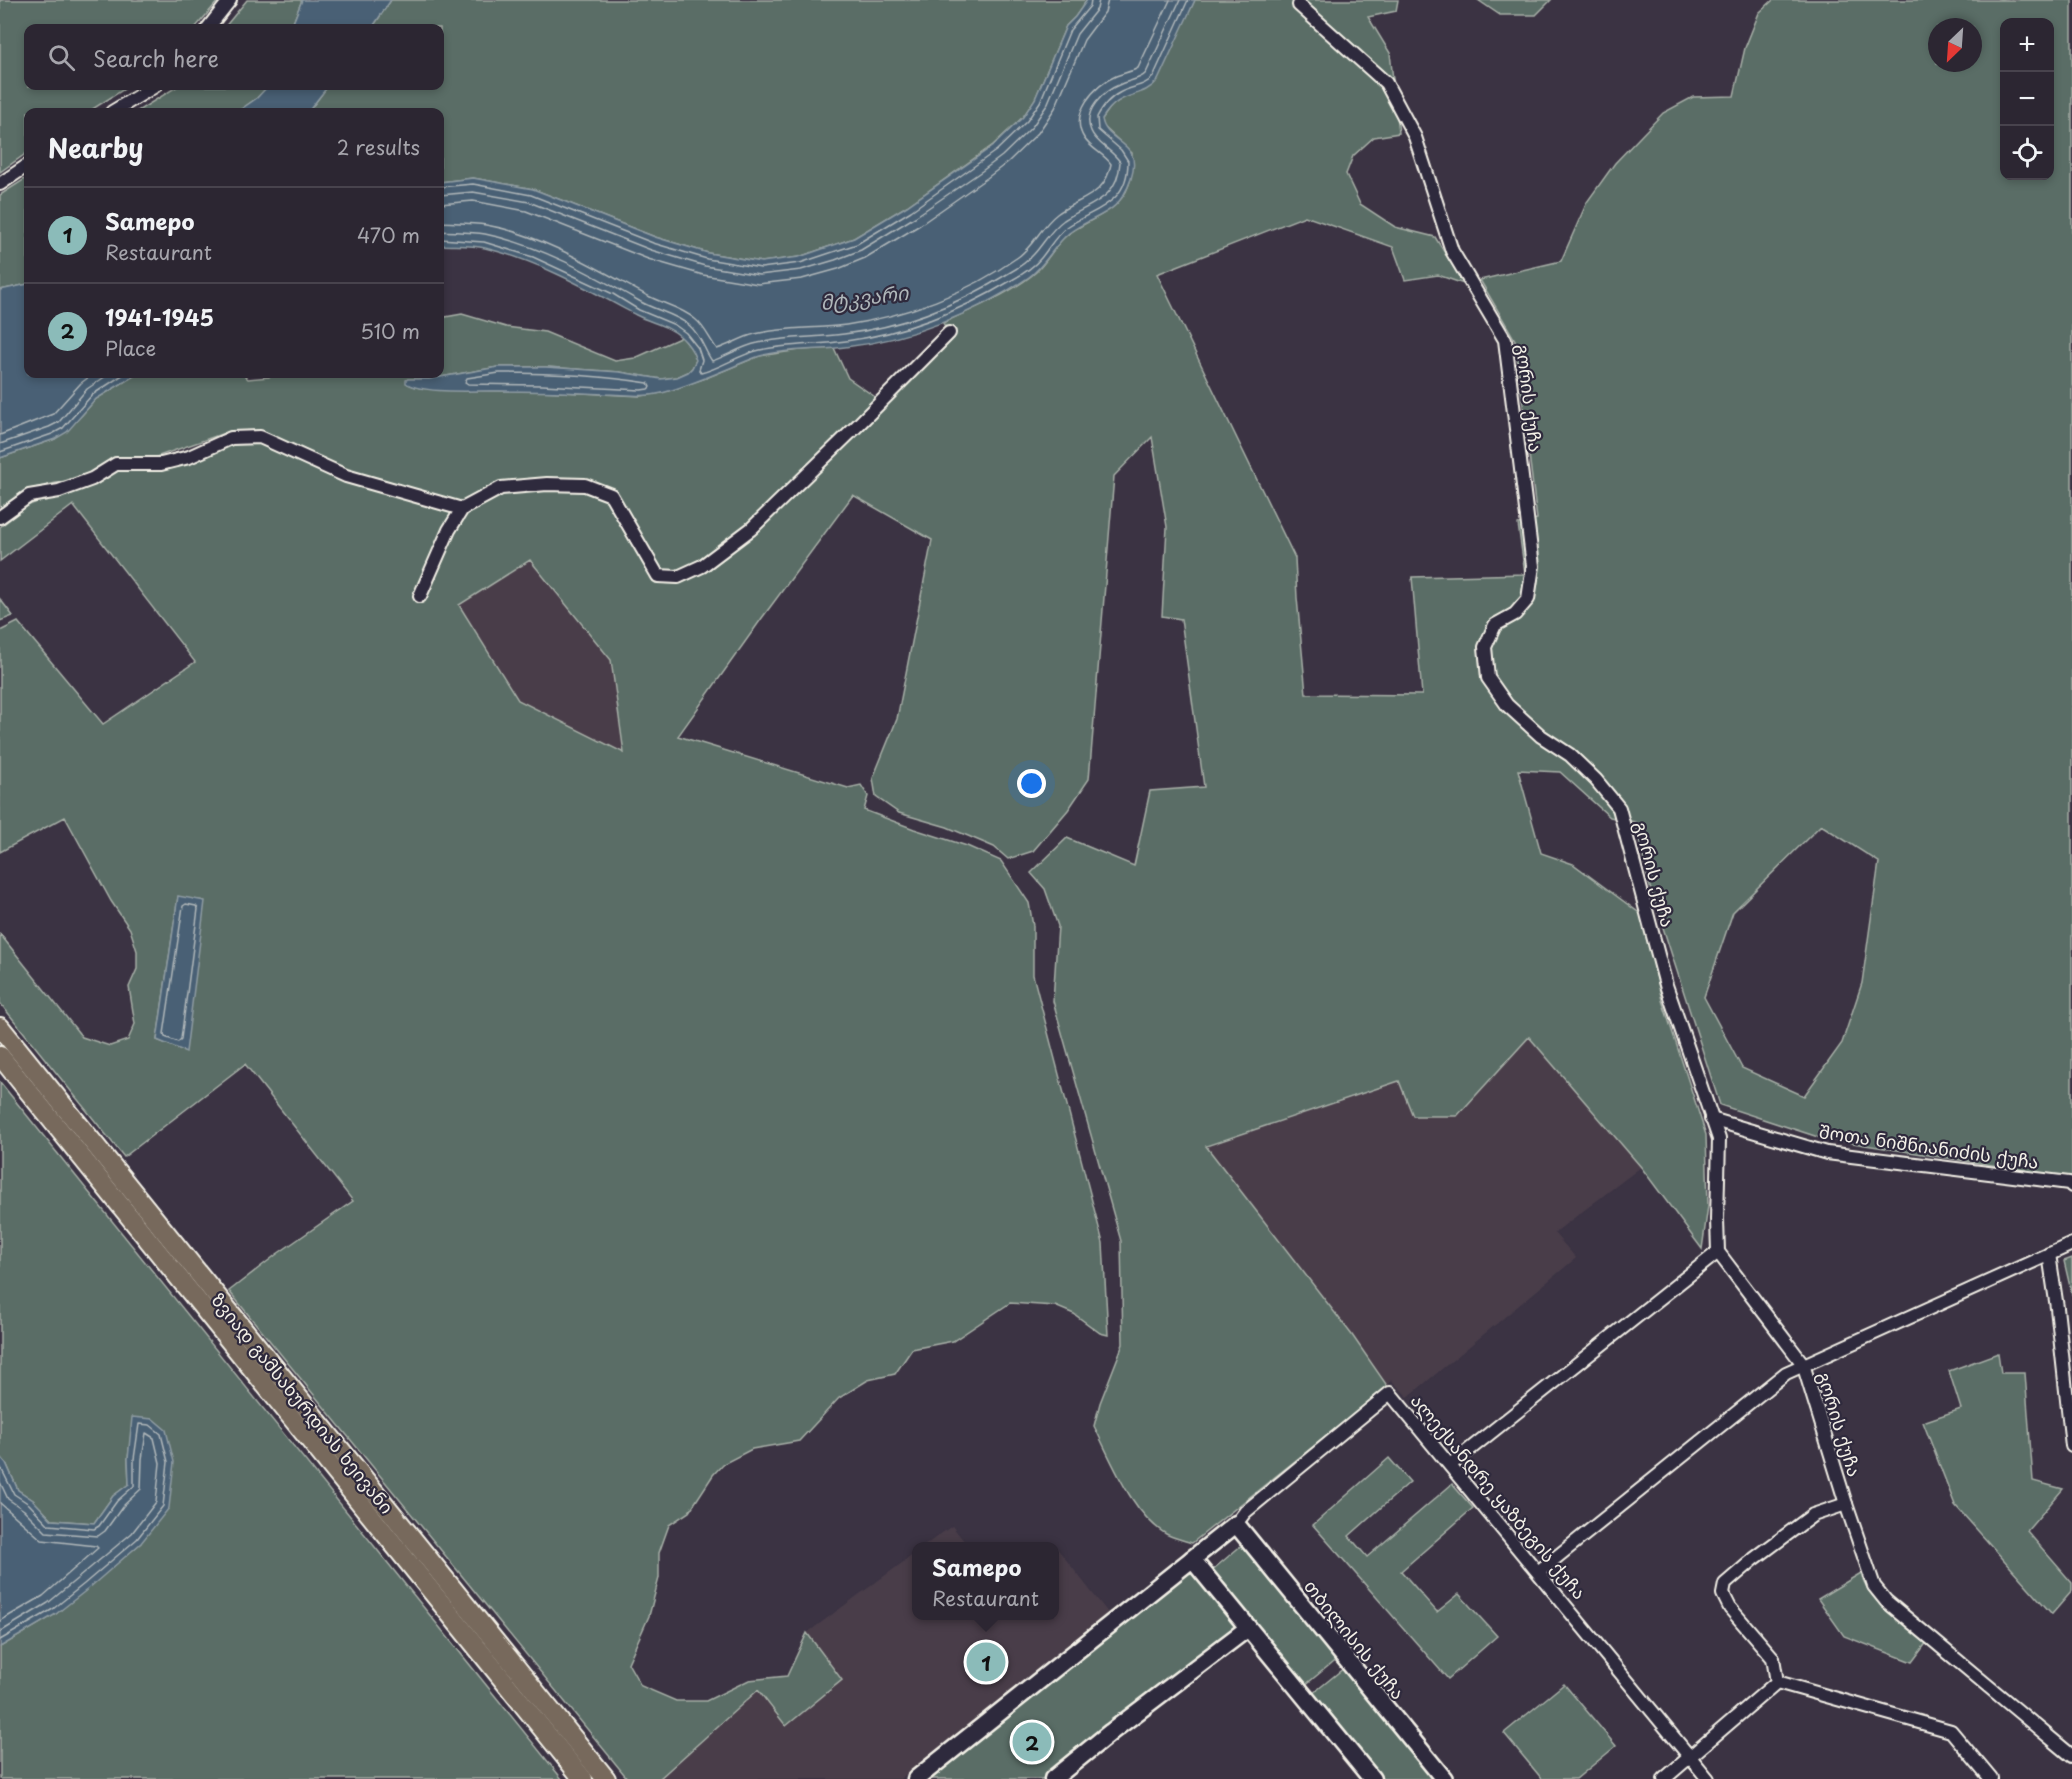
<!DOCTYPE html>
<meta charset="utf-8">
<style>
:root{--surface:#2c2632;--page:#342e3a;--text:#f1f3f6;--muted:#a6a5ac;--line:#48434d;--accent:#8bbbb9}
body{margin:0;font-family:"Playpen Sans","Noto Sans Georgian",sans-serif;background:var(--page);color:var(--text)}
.controls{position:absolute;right:18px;top:18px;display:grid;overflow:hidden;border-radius:12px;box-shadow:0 3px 9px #0003}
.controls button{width:54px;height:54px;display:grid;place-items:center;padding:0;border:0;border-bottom:2px solid var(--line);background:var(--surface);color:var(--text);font:30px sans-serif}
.compass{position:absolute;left:1928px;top:18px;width:54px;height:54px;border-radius:50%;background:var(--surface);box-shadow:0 3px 9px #0003;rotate:205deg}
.you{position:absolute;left:1032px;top:784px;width:21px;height:21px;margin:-15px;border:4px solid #fff;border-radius:50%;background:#1a73e8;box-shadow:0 0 0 9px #1a73e833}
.badge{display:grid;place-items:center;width:39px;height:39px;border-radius:50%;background:var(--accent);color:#111;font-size:20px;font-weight:700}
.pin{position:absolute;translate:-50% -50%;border:3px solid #fff;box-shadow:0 2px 6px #0006}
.popup{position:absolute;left:912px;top:1542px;width:147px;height:78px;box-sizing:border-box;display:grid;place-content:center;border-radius:12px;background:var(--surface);filter:drop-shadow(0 2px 4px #0005);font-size:20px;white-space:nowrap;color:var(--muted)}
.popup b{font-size:22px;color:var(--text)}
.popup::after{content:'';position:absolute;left:50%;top:100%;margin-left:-12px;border:12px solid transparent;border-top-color:var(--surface)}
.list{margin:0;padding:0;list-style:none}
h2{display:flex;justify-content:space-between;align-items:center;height:78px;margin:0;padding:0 24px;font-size:26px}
h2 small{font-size:20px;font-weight:400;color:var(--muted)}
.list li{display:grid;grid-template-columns:39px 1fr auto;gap:18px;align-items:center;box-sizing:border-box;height:96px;padding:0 24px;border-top:2px solid var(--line)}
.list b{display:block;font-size:22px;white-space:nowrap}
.list p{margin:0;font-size:20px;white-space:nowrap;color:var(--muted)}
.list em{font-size:20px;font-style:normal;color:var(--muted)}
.icon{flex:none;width:33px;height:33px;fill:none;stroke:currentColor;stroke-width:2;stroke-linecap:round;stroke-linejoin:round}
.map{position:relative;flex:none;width:2072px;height:1779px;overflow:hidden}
.search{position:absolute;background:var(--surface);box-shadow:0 3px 9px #0003;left:24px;top:24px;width:420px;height:66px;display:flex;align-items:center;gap:15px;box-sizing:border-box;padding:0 21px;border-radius:12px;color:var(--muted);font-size:22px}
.panel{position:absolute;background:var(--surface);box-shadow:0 3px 9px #0003;left:24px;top:108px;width:420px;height:270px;border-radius:12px}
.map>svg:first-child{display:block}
.built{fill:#4a3e4a}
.green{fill:#5a6d66;stroke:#a7afa7;stroke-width:1.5;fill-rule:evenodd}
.water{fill:#4a6174;stroke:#8e9ba2;stroke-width:1.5}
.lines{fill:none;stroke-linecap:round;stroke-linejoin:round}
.shore{stroke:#b0b7ba;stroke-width:1.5}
.street-casing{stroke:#f4f1e8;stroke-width:16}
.secondary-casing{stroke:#f4f1e8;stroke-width:21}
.primary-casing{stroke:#f4f1e8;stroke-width:22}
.street{stroke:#2f2a3d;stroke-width:12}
.secondary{stroke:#2f2a3d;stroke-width:16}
.primary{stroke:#77695c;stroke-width:18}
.labels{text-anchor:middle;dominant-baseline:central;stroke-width:4.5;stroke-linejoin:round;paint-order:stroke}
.street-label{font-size:18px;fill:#f4f1e8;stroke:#2f2a3d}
.water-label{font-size:20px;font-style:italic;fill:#b0b7ba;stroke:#2f2a3d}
</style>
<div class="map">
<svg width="2072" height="1779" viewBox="0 0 2072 1779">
<rect width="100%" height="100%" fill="#3b3343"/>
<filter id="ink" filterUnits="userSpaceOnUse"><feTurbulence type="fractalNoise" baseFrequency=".0167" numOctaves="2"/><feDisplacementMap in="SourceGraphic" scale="12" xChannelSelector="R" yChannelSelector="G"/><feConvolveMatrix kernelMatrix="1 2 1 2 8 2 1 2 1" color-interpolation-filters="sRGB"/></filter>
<g filter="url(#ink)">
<g class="built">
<polygon points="530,560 611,660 624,753 518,700 459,605"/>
<polygon points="1529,1037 1641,1167 1554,1233 1576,1258 1408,1397 1391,1380 1388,1387 1352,1335 1206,1146 1399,1081 1457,1116"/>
<polygon points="952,1526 968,1546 924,1546"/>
<polygon points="1056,1547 1108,1613 900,1779 659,1779 759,1690 786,1726 842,1680 807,1633 917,1552 917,1616 1055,1616"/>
</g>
<g class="green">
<polygon points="0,0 219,0 195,28 28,28 28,86 129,86 88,112 28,112 28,152 0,172"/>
<polygon points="247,0 302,0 291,28 224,28"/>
<polygon points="391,0 1087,0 1075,17 1066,26 1035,99 1023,117 993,145 907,206 854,238 799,257 762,262 708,253 655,237 533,189 473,178 440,182 440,112 308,112 328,86 440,86 440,28 372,28"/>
<path d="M1195,0h203l-2,11 -28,6 22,36 9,80 -25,4 -21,19 -7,18 14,30 35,23 40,10 29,47 -26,-9 -33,5 -12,-33 -88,-31 -148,58 138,284 2,40 9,96 116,1 -10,-118 113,-3 -7,-50 19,-5 -22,-179 -35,-60 81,-19 26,-59 28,-39 48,-50 30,-16 41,-1 11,-48 14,-35 14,-13h299v1180l-10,-4 -241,-38 -101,-33 -70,-218 -15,-65 -25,-5 -50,-45 -42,-2 23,83 32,11 69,51 20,85 44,135 2,71 -6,43 -61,-82 -112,-130 -72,79h-44l-14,-35 -193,65 146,189 36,52 -196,156c-8,-3 -19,-5 -26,-9 -35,-21 -54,-73 -72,-108l6,-23 23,-59 -2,-103 -68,-240 5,-75 -13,-37 -14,-16 36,-35 67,28 16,-75 54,-4 -23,-168 -19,-3 5,-89 -15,-90 -38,39 -25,303 -21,31 -35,41 -25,8 -14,-12 -47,-20 -48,-14 -23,-16 -3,-19 24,-59 35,-179 -79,-45 -91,123 -84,118 170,52 13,-3 7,11 -4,14 50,19 53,17 34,15 28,42 4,23v49l70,268 5,92 -8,-2 -26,-19 -19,-8 -45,-3 -57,38 -41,8 -17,25 -27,6 -29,18 -40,43 -47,8 -29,15 -10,11 -24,37 -20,13 -10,28v25l-10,38 -21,47 13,23 35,15h30l43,-21 38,-4 20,-43 35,47 -56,46 -28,-36 -99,89h-31l-399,-488 48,-37 76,-53 -108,-137 -121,93 -124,-154v-69l82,103 28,9 18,-6 7,-16 -6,-37 8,-18v-18l-7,-22 -19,-28 -46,-84 -65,35v-221l18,-9 85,102 92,-62 -122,-157 -73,56v-34l27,-21 95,-40 56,1 52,-24 31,-10 -31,-2 -77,27 -36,2 -35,17 -56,13 -26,19v-51l55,-19 27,-24 14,-16 41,-25h106l5,5 21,-2 2,-3h169v-56l22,-4 44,13 39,5 70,29 20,-3 47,-21 11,14 3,9 -4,8 -4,4 -11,5 -16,2 -41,-7 -74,-5h-48l-69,12h-21v5l12,4 20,2 101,1 100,5 20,-3 45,-15 53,-22 41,-6 34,-2 14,30 33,23 68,-68 -6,-10c29,-14 69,-30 93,-51 12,-11 18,-26 30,-36 23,-19 60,-24 65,-60 1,-7 0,-15 1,-23l-29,-27 -1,-7 10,-14 13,-8 45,-46zM2004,22h46v154h-46zM1937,27h36v36h-36zM530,560l81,100 13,93 -106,-53 -59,-95zM1821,825l58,37 -17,121 -20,60 -38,53 -62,-28 -38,-71 29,-85zM178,897l26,4 -19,150 -28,-11z"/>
<polygon points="1478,0 1551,0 1536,15 1500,15"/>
<polygon points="178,86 268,86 257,98 237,112 136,112"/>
<polygon points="28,177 28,284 0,290 0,195"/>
<polygon points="0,599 13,616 0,621"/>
<polygon points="0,1082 562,1779 0,1779 0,1647 56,1614 141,1543 133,1417 128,1459 129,1484 113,1496 94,1523 52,1520 33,1500 18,1490 6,1463 0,1456"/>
<polygon points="2072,1258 2072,1295 2064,1261"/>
<polygon points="1998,1353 2001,1373 2025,1373 2033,1481 2063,1489 2027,1531 2072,1583 2072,1591 2052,1614 1955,1505 1923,1422 1961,1409 1949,1371"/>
<polygon points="1389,1458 1410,1482 1349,1536 1367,1557 1452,1484 1473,1508 1401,1571 1437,1612 1459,1594 1497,1636 1448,1679 1313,1525"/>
<polygon points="1243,1544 1338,1658 1304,1686 1210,1572"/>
<polygon points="1190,1570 1236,1626 1046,1779 929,1779"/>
<path d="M1861,1573c7,30 43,50 66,69l-15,20 -68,-26 -26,-37z"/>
<polygon points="1344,1668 1434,1779 1381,1779 1312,1694"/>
<polygon points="1564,1684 1616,1746 1576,1779 1542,1779 1504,1733"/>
</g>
<g class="water">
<polygon points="302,0 391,0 372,28 291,28"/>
<path d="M1087,0h108l-37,80c-17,21 -38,8 -56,39 4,26 42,20 29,60 -13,38 -35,34 -62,54 -16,13 -23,32 -40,44 -53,36 -119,63 -184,70 -28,4 -57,1 -85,9 -10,3 -20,8 -30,12 -22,9 -45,19 -68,25 -19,5 -39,1 -58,1 -33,-2 -66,-3 -100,-3 -23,-1 -80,4 -98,-8v-3l2,-1h21l69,-12h48l74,5 41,7 16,-2 11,-5 4,-4 4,-8c-3,-9 -8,-17 -15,-23 -11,-11 -30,-14 -45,-22 -48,-26 -97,-54 -151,-67 -14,-3 -31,-2 -45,-3v-63l33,-4 60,11 122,48 53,16 53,9 38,-5 55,-19 53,-32 86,-60 30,-29 12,-18 31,-73 9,-9z"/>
<polygon points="268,86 328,86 308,112 237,112 257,98"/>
<polygon points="28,284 28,374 137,374 96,399 67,432 55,439 0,458 0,290"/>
<polygon points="178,896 205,901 186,1052 157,1040"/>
<polygon points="132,1417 153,1419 166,1430 174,1462 169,1508 141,1543 88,1589 56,1614 0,1647 0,1456 6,1463 18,1490 33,1500 52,1520 94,1523 113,1496 129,1484 128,1459"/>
</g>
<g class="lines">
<g class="shore">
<polyline points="440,187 473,184 531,195 653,243 707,259 761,268 800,263 857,244 911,211 997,150 1027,121 1040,102 1070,30 1090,6 1091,0"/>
<polyline points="440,195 473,192 529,202 651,250 705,266 759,275 801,270 835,260 861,250 915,217 982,171 1002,156 1032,127 1047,105 1077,34 1097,9 1099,0"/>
<polyline points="440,204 473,201 526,211 648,259 703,275 758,284 802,279 838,269 865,258 920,225 987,178 1008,162 1038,133 1055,108 1084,40 1105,12 1108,0"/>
<path d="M440,222c15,1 31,1 46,3 54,9 112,44 160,70 17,9 35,12 49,24 10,8 15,21 22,30 13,-4 25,-12 38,-15 30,-7 60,-5 91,-9 60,-9 122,-32 172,-68 16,-11 23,-31 39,-43 23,-17 48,-17 54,-50 -7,-10 -20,-15 -27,-26 -15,-24 10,-53 32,-62 7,-3 15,-4 22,-8l32,-68"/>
<path d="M440,231c14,1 31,1 45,3 55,11 108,41 156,68 16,9 35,12 49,24 12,11 14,24 22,35 15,-5 30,-15 46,-18 29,-7 57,-5 86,-9 59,-7 115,-30 165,-61 9,-5 18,-11 25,-19 10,-11 17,-25 30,-34 26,-17 54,-20 56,-58 -7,-12 -24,-18 -29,-31 -9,-20 12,-40 30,-47 8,-4 19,-4 25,-11l34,-73"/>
<path d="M440,239l44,3 49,15 80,37 26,16 36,15 11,8 12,15 4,12 -3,10 2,3c20,-5 39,-19 59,-23 29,-6 58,-5 86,-9 60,-8 115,-30 166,-61 11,-6 21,-12 29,-22 9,-11 15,-23 26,-31 28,-19 61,-22 61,-66l-7,-11 -23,-20 -1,-13c6,-11 12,-19 24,-25 11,-6 23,-5 32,-15l35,-77"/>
<path d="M499,373c50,0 100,2 149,10l2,4 -2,2 -7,1 -99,-5 -74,-1 -3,-2 2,-4z"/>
<polyline points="0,435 53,414 81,383 93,374"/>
<polyline points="0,444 49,427 59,422 87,389 109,374"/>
<polyline points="0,452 52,434 63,428 92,395 124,374"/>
<polygon points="186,904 196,906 198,909 181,1039 178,1042 165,1037 164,1034 183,906"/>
<polyline points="0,1466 14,1494 29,1504 49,1525 94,1529 99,1526 117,1501 134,1486 134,1459 139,1424 150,1425 161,1434 168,1462 163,1506 137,1539 84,1584 53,1609 0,1640"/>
<polyline points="0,1482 8,1499 24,1510 46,1532 98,1536 105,1531 123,1506 141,1489 142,1459 146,1433 154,1438 160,1463 156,1502 132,1533 48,1603 0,1632"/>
<polyline points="0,1503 42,1540 96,1546 98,1548 43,1596 0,1621"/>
</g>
<defs>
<g id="street">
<polyline points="1299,5 1386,83 1415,137 1452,251 1505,340 1533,566 1528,599 1515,614 1495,625 1485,647 1488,678 1507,705 1541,736 1570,755 1596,780 1619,808 1666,985 1719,1139 1717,1219 1718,1252 1803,1364 1846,1504 1874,1586 1886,1601 2072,1756"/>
<polyline points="208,28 230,0"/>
<polyline points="112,112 155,86"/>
<polyline points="0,184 28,165"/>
<polyline points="0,517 29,496 59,491 92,479 116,464 161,464 189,457 231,438 260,437 346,476 462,509"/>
<polyline points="420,596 449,530 462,509 501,488 547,484 585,485 611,495 658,576 678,577 702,566 751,529 857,426 949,333"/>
<polyline points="1711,1119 1827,1153 2069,1183 2072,1186"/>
<polyline points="2049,1254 2057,1308 2072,1446"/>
<polyline points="1450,1465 1718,1252"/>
<polyline points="1236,1524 1245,1512 1390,1393 1708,1779"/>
<polyline points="1538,1572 1786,1373 2072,1244"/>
<polyline points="1777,1682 1773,1658 1730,1608 1723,1594 1725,1584 1754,1559 1813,1515 1846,1504"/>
<polyline points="1664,1779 1777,1682 1951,1731 1991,1779"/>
</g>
<g id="secondary">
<polyline points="1192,1559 1372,1779"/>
<polyline points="916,1779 1236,1524 1444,1779"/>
<polyline points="1053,1779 1111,1732 1248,1628"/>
</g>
<g id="primary">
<polyline points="0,1027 606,1779"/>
<polyline points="0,1056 583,1779"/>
</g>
</defs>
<use href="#street" class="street-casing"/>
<use href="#secondary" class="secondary-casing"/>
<use href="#primary" class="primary-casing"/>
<use href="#street" class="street"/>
<use href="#secondary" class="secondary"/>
<use href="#primary" class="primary"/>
</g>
</g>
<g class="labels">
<g class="street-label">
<text transform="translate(1530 398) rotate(83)">გორის ქუჩა</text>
<text transform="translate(1655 874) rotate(75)">გორის ქუჩა</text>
<text transform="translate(1929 1146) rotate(8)">შოთა ნიშნიანიძის ქუჩა</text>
<text transform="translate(303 1403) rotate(51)">ზვიად გამსახურდიას ხეივანი</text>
<text transform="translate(1840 1424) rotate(73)">გორის ქუჩა</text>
<text transform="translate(1499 1496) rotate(50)">ალექსანდრე ყაზბეგის ქუჩა</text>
<text transform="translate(1355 1639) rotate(51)">თბილისის ქუჩა</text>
</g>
<g class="water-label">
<text transform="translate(864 297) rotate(-7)">მტკვარი</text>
</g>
</g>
</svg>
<div class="controls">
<button>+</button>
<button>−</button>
<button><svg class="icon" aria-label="locate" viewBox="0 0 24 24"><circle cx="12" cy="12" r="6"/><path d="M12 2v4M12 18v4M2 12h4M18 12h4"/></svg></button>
</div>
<svg class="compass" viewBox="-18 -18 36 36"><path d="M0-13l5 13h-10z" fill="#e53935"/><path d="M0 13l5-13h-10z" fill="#a6a5ac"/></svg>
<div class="you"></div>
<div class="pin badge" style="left:986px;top:1662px">1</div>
<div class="popup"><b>Samepo</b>Restaurant</div>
<div class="pin badge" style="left:1032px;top:1742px">2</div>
<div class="search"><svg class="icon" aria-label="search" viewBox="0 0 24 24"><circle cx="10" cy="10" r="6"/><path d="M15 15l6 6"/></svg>Search here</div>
<section class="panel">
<h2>Nearby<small>2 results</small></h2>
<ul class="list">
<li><span class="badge">1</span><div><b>Samepo</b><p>Restaurant</p></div><em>470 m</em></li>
<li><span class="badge">2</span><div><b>1941-1945</b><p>Place</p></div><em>510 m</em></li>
</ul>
</section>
</div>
